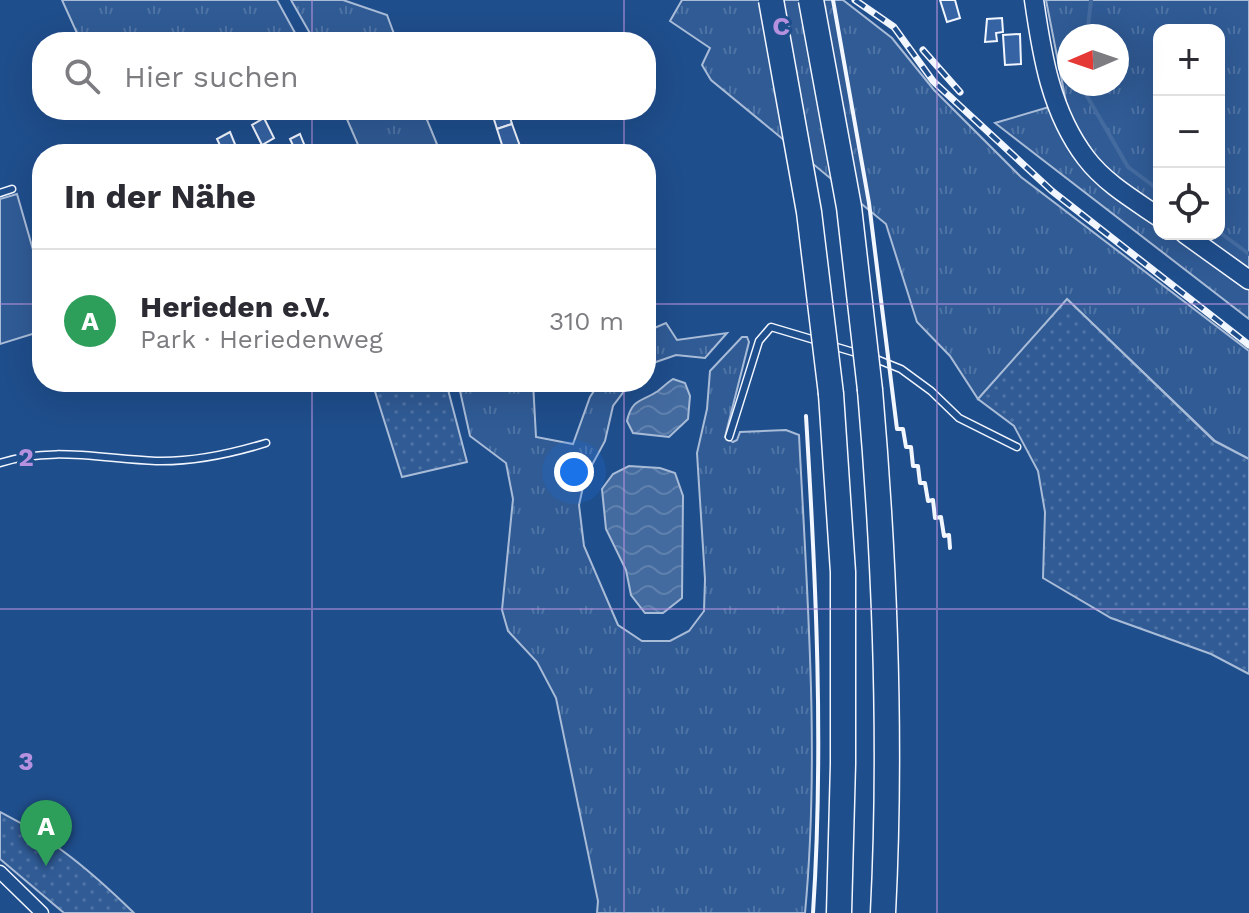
<!DOCTYPE html>
<html lang="de">
<meta charset="utf-8">
<style>
:root{--surface:#fff;--page:#f2f2f3;--text:#2b2b33;--muted:#7c7c81;--line:#e1e1e2;--accent:#0b8043}
body{margin:0;font-family:"Work Sans",sans-serif;background:var(--page);color:var(--text)}
.controls{position:absolute;right:24px;top:24px;display:grid;overflow:hidden;border-radius:16px;box-shadow:0 8px 32px #0002}
.controls button{width:72px;height:72px;display:grid;place-items:center;padding:0;border:0;border-bottom:2px solid var(--line);background:var(--surface);color:var(--text);font:40px sans-serif}
.compass{position:absolute;left:1057px;top:24px;width:72px;height:72px;border-radius:50%;background:var(--surface);box-shadow:0 8px 32px #0002;rotate:268deg}
.you{position:absolute;left:574px;top:472px;width:28px;height:28px;margin:-20px;border:6px solid #fff;border-radius:50%;background:#1a73e8;box-shadow:0 0 0 12px #1a73e833}
.badge{display:grid;place-items:center;width:52px;height:52px;border-radius:50%;background:var(--accent);color:#fff;font-size:26px;font-weight:700}
.pin{position:absolute;translate:-50% -66px;filter:drop-shadow(0 2px 4px #0008)}
.pin::after{content:'';position:absolute;top:42px;width:28px;height:24px;background:inherit;clip-path:polygon(0 0,100% 0,50% 100%)}
.list{margin:0;padding:0;list-style:none}
h2{display:flex;justify-content:space-between;align-items:center;height:104px;margin:0;padding:0 32px;font-size:34px}
h2 small{font-size:26px;font-weight:400;color:var(--muted)}
.list li{display:grid;grid-template-columns:52px 1fr auto;gap:24px;align-items:center;box-sizing:border-box;height:144px;padding:0 32px;border-top:2px solid var(--line)}
.list b{display:block;font-size:30px;white-space:nowrap}
.list p{margin:0;font-size:26px;white-space:nowrap;color:var(--muted)}
.list em{font-size:26px;font-style:normal;color:var(--muted)}
.icon{flex:none;width:44px;height:44px;fill:none;stroke:currentColor;stroke-width:2;stroke-linecap:round;stroke-linejoin:round}
.map{position:relative;flex:none;width:1249px;height:913px;overflow:hidden}
.search{position:absolute;background:var(--surface);box-shadow:0 8px 32px #0002;left:32px;top:32px;width:624px;height:88px;display:flex;align-items:center;gap:20px;box-sizing:border-box;padding:0 28px;border-radius:32px;color:var(--muted);font-size:30px}
.panel{position:absolute;background:var(--surface);box-shadow:0 8px 32px #0002;left:32px;top:144px;width:624px;height:248px;border-radius:32px}
.map>svg:first-child{display:block}
.grass{fill:url(#grass-tufts);stroke:#a8bbd7;stroke-width:2;fill-rule:evenodd}
.garden{fill:url(#garden-dots);stroke:#a8bbd7;stroke-width:2}
.built{fill:#305b95;stroke:#a8bbd7;stroke-width:2}
.water{fill:url(#water-waves);stroke:#a8bbd7;stroke-width:2}
.lines{fill:none;stroke-linecap:round;stroke-linejoin:round}
.stream{stroke:#446ba0;stroke-width:4}
.building{fill:#3563a3;stroke:#f2f6ff;stroke-width:2}
.service-casing{stroke:#f2f6ff;stroke-width:9}
.minor-casing{stroke:#f2f6ff;stroke-width:15}
.secondary-casing{stroke:#f2f6ff;stroke-width:21}
.motorway-casing{stroke:#f2f6ff;stroke-width:27}
.service{stroke:#1f4e8c;stroke-width:6}
.minor{stroke:#1f4e8c;stroke-width:12}
.secondary{stroke:#1f4e8c;stroke-width:18}
.motorway{stroke:#1f4e8c;stroke-width:24}
.rail-casing{stroke:#f2f6ff;stroke-width:7}
.rail{stroke:#1f4e8c;stroke-width:4;stroke-dasharray:12;stroke-linecap:butt}
.motorway-bridge-casing{stroke:#f2f6ff;stroke-width:27;stroke-linecap:butt}
.motorway-bridge{stroke:#1f4e8c;stroke-width:24}
.wall{stroke:#f2f6ff;stroke-width:4}
.grid{fill:none;stroke:#b691df;stroke-width:2;stroke-opacity:0.55}
.grid-label{font-size:26px;text-anchor:middle;font-weight:bold;fill:#b691df;stroke:#1f4e8c;stroke-width:6;stroke-linejoin:round;paint-order:stroke}
</style>
<div class="map">
<svg width="1249" height="913" viewBox="0 0 1249 913">
<defs>
<pattern id="grass-tufts" width="24" height="20" patternUnits="userSpaceOnUse" patternTransform="scale(2)"><rect width="24" height="20" fill="#305b95"/><path d="M3 7l-1-3M5 7V3M7 7l1-3M15 17l-1-3M17 17v-4M19 17l1-3" fill="none" stroke="#4e73a5"/></pattern>
<pattern id="garden-dots" width="8" height="8" patternUnits="userSpaceOnUse" patternTransform="scale(2)"><rect width="8" height="8" fill="#305b95"/><path d="M2 2h.1M6 6h.1" fill="none" stroke="#4e73a5" stroke-width="1.8" stroke-linecap="round"/></pattern>
<pattern id="water-waves" width="16" height="10" patternUnits="userSpaceOnUse" patternTransform="scale(2)"><rect width="16" height="10" fill="#446ba0"/><path d="M0 5q4-4 8 0t8 0" fill="none" stroke="#5f81ae"/></pattern>
</defs>
<rect width="100%" height="100%" fill="#1f4e8c"/>
<g class="grass">
<polygon points="62,0 277,0 300,42 81,42"/>
<polygon points="291,0 343,0 387,15 397,42 315,42"/>
<polygon points="682,0 843,0 892,38 934,90 1021,177 1249,351 1249,459 1215,441 1068,300 978,399 950,356 917,322 886,224 711,80 702,65 710,48 670,21"/>
<path d="M1046,0h203v319l-254,-196 71,-21zM1159,30h60v204h-60zM1069,36h48v48h-48z"/>
<polygon points="343,110 423,110 441,154 362,154"/>
<polygon points="646,322 652,329 666,323 677,340 727,333 705,358 676,355 656,362 646,370"/>
<path d="M742,337h5l2,5 -24,95 8,5 4,-2 3,-8 46,-2 13,5c8,159 21,319 6,478h-208l1,-12 -42,-203 -19,-36 -29,-31 -6,-21 11,-111 -7,-36 -36,-27 -12,-54h75l3,55 37,7 17,-47 10,-15h31l-18,24 -8,35 -20,37 -6,27 5,41 34,79 24,16h28l19,-10 15,-20 1,-32 -8,-126 10,-44 3,-38z"/>
</g>
<g class="garden">
<polygon points="1067,299 1214,441 1249,459 1249,674 1211,654 1111,618 1043,578 1045,512 1038,471 1014,426 978,399"/>
<polygon points="372,382 446,382 467,462 402,477"/>
<path d="M0,812c53,27 92,60 134,101h-70l-64,-54z"/>
</g>
<polygon class="built" points="17,194 42,281 42,331 0,344 0,199"/>
<g class="water">
<path d="M673,379l12,4 5,13 -2,23 -19,18 -36,-4 -6,-12c5,-23 15,-19 31,-30 5,-4 9,-8 15,-12z"/>
<polygon points="629,466 660,468 675,473 683,496 682,598 663,613 645,613 631,595 626,570 606,529 602,489 613,474"/>
</g>
<g class="lines">
<g class="stream">
<polyline points="1087,36 1091,0"/>
<polyline points="1080,84 1128,167 1159,190"/>
<polyline points="1219,232 1249,254"/>
</g>
</g>
<g class="building">
<polygon points="940,0 955,0 960,18 947,22"/>
<polygon points="1002,18 1003,32 996,33 997,41 985,42 987,19"/>
<polygon points="1020,34 1021,64 1005,65 1003,35"/>
<polygon points="491,110 508,110 512,124 497,129"/>
<polygon points="264,118 274,138 262,145 252,125"/>
<polygon points="512,124 520,146 504,151 497,129"/>
<polygon points="230,132 239,154 224,154 217,139"/>
<polygon points="300,134 308,154 297,154 290,139"/>
</g>
<g class="lines">
<defs>
<g id="service">
<polyline points="0,193 12,189"/>
<polyline points="833,346 860,354"/>
<polyline points="871,357 901,369 931,391 959,418 1017,447"/>
<polyline points="729,437 759,341 771,327 818,341"/>
<path d="M0,463c50,-17 104,-4 156,-2 38,1 74,-7 110,-18"/>
</g>
<polyline id="minor" points="0,872 42,913"/>
<g id="secondary">
<path d="M1034,0c8,56 17,112 52,158 19,25 48,42 73,59"/>
<polyline points="1185,234 1249,280"/>
</g>
<g id="motorway">
<path d="M870,390c15,174 22,348 13,523"/>
<polyline points="831,394 843,572 843,764 839,913"/>
</g>
</defs>
<use href="#service" class="service-casing"/>
<use href="#minor" class="minor-casing"/>
<use href="#secondary" class="secondary-casing"/>
<use href="#motorway" class="motorway-casing"/>
<use href="#service" class="service"/>
<use href="#minor" class="minor"/>
<use href="#secondary" class="secondary"/>
<use href="#motorway" class="motorway"/>
<defs>
<g id="rail">
<polyline points="855,0 894,27 933,81 1052,191 1249,345"/>
<polyline points="923,50 960,92"/>
</g>
</defs>
<use href="#rail" class="rail-casing"/>
<use href="#rail" class="rail"/>
<defs>
<g id="motorway-bridge">
<polyline points="771,0 809,212 831,394"/>
<polyline points="811,0 849,207 870,390"/>
</g>
</defs>
<use href="#motorway-bridge" class="motorway-bridge-casing"/>
<use href="#motorway-bridge" class="motorway-bridge"/>
<g class="wall">
<polyline points="833,0 869,203 897,429 903,429 906,447 911,447 913,466 918,466 920,483 925,483 928,501 933,500 935,518 941,517 944,536 949,535 950,548"/>
<path d="M806,416c10,165 18,332 7,497"/>
</g>
</g>
<path class="grid" d="M312,0v42M624,0v42M937,0v913M312,110v44M624,110v44M0,304h42M646,304h603M312,382v531M624,382v531M0,609h1249"/>
<g class="grid-label">
<text x="781" y="35">C</text>
<text x="26" y="466">2</text>
<text x="26" y="770">3</text>
</g>
</svg>
<div class="controls">
<button>+</button>
<button>−</button>
<button><svg class="icon" aria-label="locate" viewBox="0 0 24 24"><circle cx="12" cy="12" r="6"/><path d="M12 2v4M12 18v4M2 12h4M18 12h4"/></svg></button>
</div>
<svg class="compass" viewBox="-18 -18 36 36"><path d="M0-13l5 13h-10z" fill="#e53935"/><path d="M0 13l5-13h-10z" fill="#7c7c81"/></svg>
<div class="you"></div>
<div class="pin badge" style="left:46px;top:866px;background:#2e9e5b">A</div>
<div class="search"><svg class="icon" aria-label="search" viewBox="0 0 24 24"><circle cx="10" cy="10" r="6"/><path d="M15 15l6 6"/></svg>Hier suchen</div>
<section class="panel">
<h2>In der Nähe<small></small></h2>
<ul class="list">
<li><span class="badge" style="background:#2e9e5b">A</span><div><b>Herieden e.V.</b><p>Park · Heriedenweg</p></div><em>310 m</em></li>
</ul>
</section>
</div>
